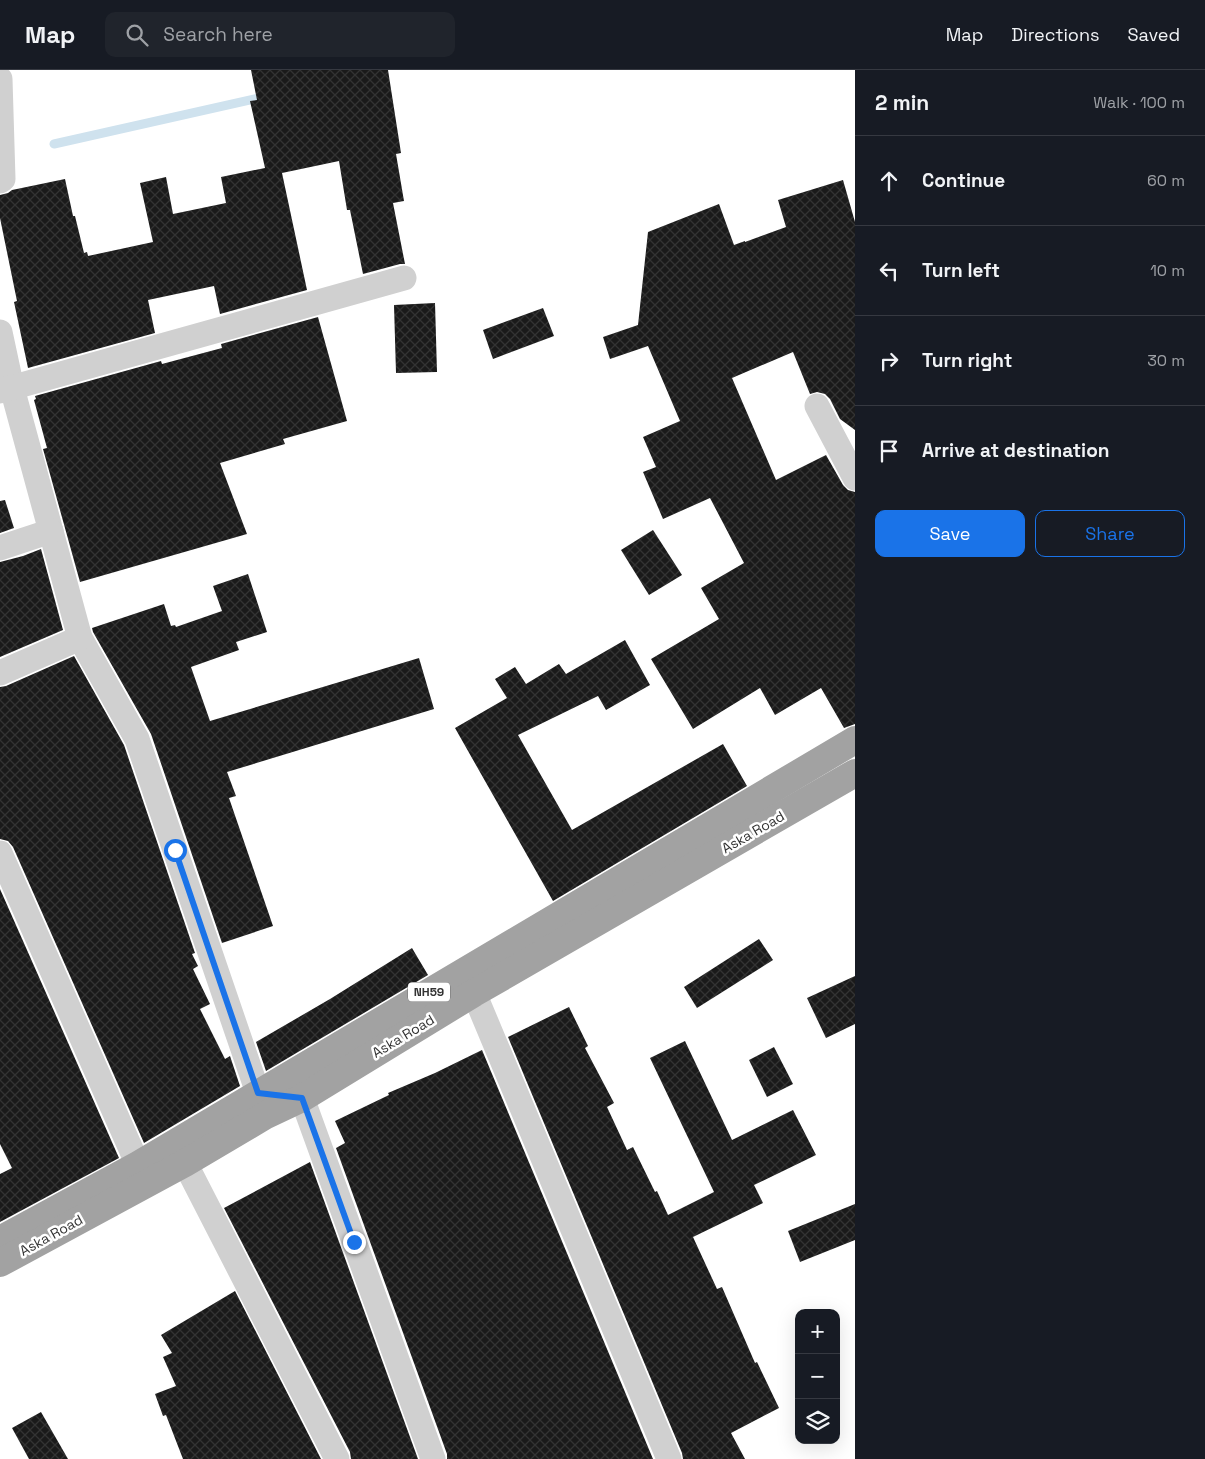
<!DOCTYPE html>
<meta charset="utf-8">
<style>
:root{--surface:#171b24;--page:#20242c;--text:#f1f3f6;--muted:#9ea1a6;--line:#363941;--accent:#1a73e8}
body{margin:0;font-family:"Space Grotesk",sans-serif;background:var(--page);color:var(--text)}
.controls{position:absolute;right:15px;bottom:15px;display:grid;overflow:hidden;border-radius:10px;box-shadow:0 5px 20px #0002}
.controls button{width:45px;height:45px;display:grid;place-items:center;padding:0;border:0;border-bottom:1px solid var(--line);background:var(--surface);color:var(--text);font:25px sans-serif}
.stop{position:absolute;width:15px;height:15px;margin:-11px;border:4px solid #1a73e8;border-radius:50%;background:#fff}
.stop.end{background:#1a73e8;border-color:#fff;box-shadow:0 1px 5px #0008}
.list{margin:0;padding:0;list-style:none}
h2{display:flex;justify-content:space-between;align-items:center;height:65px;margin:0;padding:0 20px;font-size:21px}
h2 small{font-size:16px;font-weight:400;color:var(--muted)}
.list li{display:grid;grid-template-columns:32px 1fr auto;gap:15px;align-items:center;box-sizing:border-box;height:90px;padding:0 20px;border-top:1px solid var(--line)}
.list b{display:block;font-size:19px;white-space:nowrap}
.list em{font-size:16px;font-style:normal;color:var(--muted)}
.actions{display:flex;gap:10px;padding:15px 20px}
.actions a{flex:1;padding:11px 0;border:1px solid var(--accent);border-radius:10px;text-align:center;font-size:18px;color:var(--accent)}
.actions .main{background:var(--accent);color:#fff}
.icon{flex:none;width:28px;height:28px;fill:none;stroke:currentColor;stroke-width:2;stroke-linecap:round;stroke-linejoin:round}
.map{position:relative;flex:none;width:855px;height:1389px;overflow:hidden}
header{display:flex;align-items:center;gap:30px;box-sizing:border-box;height:70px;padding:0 25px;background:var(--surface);border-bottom:1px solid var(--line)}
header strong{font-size:24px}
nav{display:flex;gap:28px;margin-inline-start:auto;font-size:18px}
.search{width:350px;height:45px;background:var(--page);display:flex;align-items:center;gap:12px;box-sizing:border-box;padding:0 18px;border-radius:10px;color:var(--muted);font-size:19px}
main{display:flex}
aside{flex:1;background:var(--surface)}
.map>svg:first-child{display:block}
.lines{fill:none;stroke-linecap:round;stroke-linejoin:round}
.stream{stroke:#cfe2ee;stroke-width:9}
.building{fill:url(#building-cross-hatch)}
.minor{stroke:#d0d0d0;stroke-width:25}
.trunk{stroke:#a2a2a2;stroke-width:28}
.route{stroke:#1a73e8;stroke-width:6}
.labels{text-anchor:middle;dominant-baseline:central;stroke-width:5;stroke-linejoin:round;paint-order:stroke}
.shield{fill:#fff;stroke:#707070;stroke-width:1}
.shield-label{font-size:12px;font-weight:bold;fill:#333}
.street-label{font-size:14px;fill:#333;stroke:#fff}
</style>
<header>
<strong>Map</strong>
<div class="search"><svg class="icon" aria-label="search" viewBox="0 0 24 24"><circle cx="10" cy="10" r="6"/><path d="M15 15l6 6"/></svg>Search here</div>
<nav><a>Map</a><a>Directions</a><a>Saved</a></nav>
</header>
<main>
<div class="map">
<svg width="855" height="1389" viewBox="0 0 855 1389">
<defs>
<pattern id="building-cross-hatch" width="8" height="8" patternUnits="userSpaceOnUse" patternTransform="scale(1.25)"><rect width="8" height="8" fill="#1a1a1a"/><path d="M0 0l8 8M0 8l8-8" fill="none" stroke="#333"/></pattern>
</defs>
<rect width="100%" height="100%" fill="#fff"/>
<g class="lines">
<polyline class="stream" points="54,74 268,26"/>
</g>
<g class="building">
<polygon points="251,0 388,0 401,83 396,84 404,131 393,133 405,194 400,194 363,204 350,140 347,140 339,91 282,103 307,220 220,244 214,216 148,230 155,263 28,298 14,232 17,231 0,148 0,125 8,123 12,120 65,109 73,146 75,146 84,183 87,182 88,186 153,172 140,113 166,107 173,144 226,133 221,107 265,98 250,31 257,30"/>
<polygon points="843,110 855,152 855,360 840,349 830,329 825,324 817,322 810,324 793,282 732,308 776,410 826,385 843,415 848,420 855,422 855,654 844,658 821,618 775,645 760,618 693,659 651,589 719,549 701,518 744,493 710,428 663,449 643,402 656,397 643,367 680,351 648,276 610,289 603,267 638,255 648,162 719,134 734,175 745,171 745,172 786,157 778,130"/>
<polygon points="435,233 437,302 396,303 394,235"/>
<polygon points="543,238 554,266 493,289 483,260"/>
<polygon points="318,247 347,351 283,369 285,374 220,393 247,464 80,512 43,379 47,378 34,330 36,329 35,326 161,291 162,294 222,278 221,274"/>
<polygon points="5,430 14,458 0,463 0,431"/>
<polygon points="653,460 682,505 649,525 621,480"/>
<polygon points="41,479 63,560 0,587 0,492 23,486"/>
<polygon points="248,504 267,562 236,572 239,580 191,597 210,651 419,588 434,639 227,702 236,726 229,728 273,856 222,873 151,664 93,562 92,558 164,534 171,556 175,555 176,557 222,541 213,516"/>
<polygon points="625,570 650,615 606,640 598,626 518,665 572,760 723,674 747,716 553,831 455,658 507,628 495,609 515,597 526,614 559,594 566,604"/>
<polygon points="74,586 124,675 195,883 192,884 198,896 193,899 210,934 200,939 225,989 230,986 240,1016 144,1073 13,777 8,771 0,769 0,617 6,616"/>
<polygon points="0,819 119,1088 0,1152 0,1104 12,1098 0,1074"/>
<polygon points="759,869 773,890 697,938 684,917"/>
<polygon points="412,878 428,905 266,1001 256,972 330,929"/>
<polygon points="855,906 855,954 826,968 807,928"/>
<polygon points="569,937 588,976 585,978 614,1033 607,1037 627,1080 633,1077 655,1122 657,1121 668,1145 714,1122 650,988 685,971 732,1070 793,1040 816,1085 754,1115 763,1133 693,1167 717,1219 722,1217 755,1293 757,1292 779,1338 731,1363 745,1389 683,1389 682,1383 508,967"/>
<polygon points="774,977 793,1014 767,1027 749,990"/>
<polygon points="482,980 653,1389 447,1389 447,1384 336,1078 345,1073 335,1051 389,1025 388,1023 435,1003"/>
<polygon points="310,1092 418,1389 351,1389 350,1382 224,1138"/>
<polygon points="855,1134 855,1170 800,1192 788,1161"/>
<polygon points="235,1221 321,1389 183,1389 166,1345 163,1346 155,1324 176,1316 163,1287 172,1283 161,1265"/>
<polygon points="41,1342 68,1389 29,1389 12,1358"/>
</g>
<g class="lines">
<g class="minor">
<polyline points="0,9 3,109 0,111"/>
<polyline points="0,262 12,318 80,568 137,669 258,1023 302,1028 433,1389"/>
<polyline points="0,321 404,208"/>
<polyline points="817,336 855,408"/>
<polyline points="0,478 51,461"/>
<polyline points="0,603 80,568"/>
<polyline points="0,783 138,1095"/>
<polyline points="465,905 474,923 669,1389"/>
<polyline points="185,1093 337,1389"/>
</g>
<g class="trunk">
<polyline points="0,1170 138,1095 855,670"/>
<polyline points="0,1193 185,1093 266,1045 302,1028 474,923 855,703"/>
</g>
</g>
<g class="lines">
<polyline class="route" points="175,780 258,1023 302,1028 354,1172"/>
</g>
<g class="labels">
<rect class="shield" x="408" y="912.5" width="42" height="19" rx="4"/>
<g class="shield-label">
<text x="429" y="922">NH59</text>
</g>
<g class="street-label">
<text transform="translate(753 762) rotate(-30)">Aska Road</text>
<text transform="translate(403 966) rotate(-31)">Aska Road</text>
<text transform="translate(51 1165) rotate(-29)">Aska Road</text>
</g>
</g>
</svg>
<div class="controls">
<button>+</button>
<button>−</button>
<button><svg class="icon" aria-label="layers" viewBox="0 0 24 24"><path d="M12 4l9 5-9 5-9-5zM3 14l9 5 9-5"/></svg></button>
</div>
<div class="stop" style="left:175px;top:780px"></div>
<div class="stop end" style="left:354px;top:1172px"></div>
</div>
<aside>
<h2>2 min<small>Walk · 100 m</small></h2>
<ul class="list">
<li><svg class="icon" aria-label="ahead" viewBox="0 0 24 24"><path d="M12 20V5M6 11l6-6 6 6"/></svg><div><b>Continue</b></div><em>60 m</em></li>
<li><svg class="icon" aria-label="left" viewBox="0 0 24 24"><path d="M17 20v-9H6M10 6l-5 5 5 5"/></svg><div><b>Turn left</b></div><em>10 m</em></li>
<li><svg class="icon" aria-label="right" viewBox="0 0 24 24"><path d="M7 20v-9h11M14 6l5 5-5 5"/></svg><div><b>Turn right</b></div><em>30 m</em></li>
<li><svg class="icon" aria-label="arrive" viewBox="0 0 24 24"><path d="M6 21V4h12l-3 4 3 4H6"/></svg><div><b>Arrive at destination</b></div></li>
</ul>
<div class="actions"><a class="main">Save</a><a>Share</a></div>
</aside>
</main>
